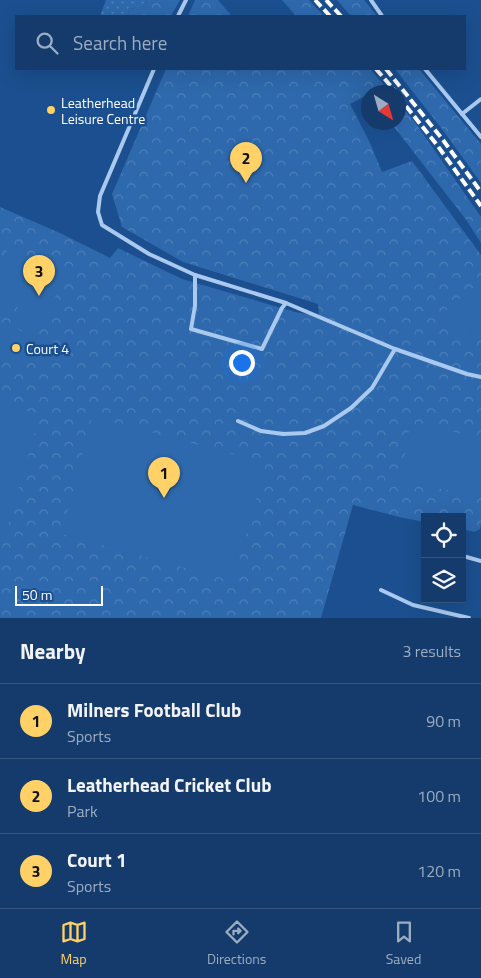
<!DOCTYPE html>
<style>
:root{--surface:#143b6b;--page:#214673;--text:#f1f3f6;--muted:#9dadc1;--line:#33557e;--accent:#ffd166}
body{margin:0;font-family:"Titillium Web",sans-serif;background:var(--page);color:var(--text)}
.controls{position:absolute;right:15px;bottom:15px;display:grid;overflow:hidden;border-radius:0px;box-shadow:0 5px 20px #0002}
.controls button{width:45px;height:45px;display:grid;place-items:center;padding:0;border:0;border-bottom:1px solid var(--line);background:var(--surface);color:var(--text);font:25px sans-serif}
.compass{position:absolute;left:361px;top:85px;width:45px;height:45px;border-radius:50%;background:var(--surface);box-shadow:0 5px 20px #0002;rotate:143deg}
.scale{position:absolute;left:15px;bottom:12px;width:88px;box-sizing:border-box;padding-left:5px;border:2px solid #fff;border-top:0;font-size:14px;line-height:18px;white-space:nowrap;color:#fff;-webkit-text-stroke:4px #1b4f8f;paint-order:stroke}
.you{position:absolute;left:241px;top:362px;width:18px;height:18px;margin:-12px;border:4px solid #fff;border-radius:50%;background:#1a73e8;box-shadow:0 0 0 8px #1a73e833}
.badge{display:grid;place-items:center;width:32px;height:32px;border-radius:50%;background:var(--accent);color:#111;font-size:16px;font-weight:700}
.pin{position:absolute;translate:-50% -41px;filter:drop-shadow(0 1px 2px #0008)}
.pin::after{content:'';position:absolute;top:26px;width:18px;height:15px;background:inherit;clip-path:polygon(0 0,100% 0,50% 100%)}
.list{margin:0;padding:0;list-style:none}
h2{display:flex;justify-content:space-between;align-items:center;height:65px;margin:0;padding:0 20px;font-size:21px}
h2 small{font-size:16px;font-weight:400;color:var(--muted)}
.list li{display:grid;grid-template-columns:32px 1fr auto;gap:15px;align-items:center;box-sizing:border-box;height:75px;padding:0 20px;border-top:1px solid var(--line)}
.list b{display:block;font-size:19px;white-space:nowrap}
.list p{margin:0;font-size:16px;white-space:nowrap;color:var(--muted)}
.list em{font-size:16px;font-style:normal;color:var(--muted)}
.icon{flex:none;width:28px;height:28px;fill:none;stroke:currentColor;stroke-width:2;stroke-linecap:round;stroke-linejoin:round}
.map{position:relative;flex:none;width:481px;height:618px;overflow:hidden}
.search{position:absolute;background:var(--surface);box-shadow:0 5px 20px #0002;left:15px;right:15px;top:15px;height:55px;display:flex;align-items:center;gap:12px;box-sizing:border-box;padding:0 18px;border-radius:0px;color:var(--muted);font-size:19px}
.sheet{height:290px;background:var(--surface)}
nav{display:flex;justify-content:space-around;align-items:center;box-sizing:border-box;height:70px;border-top:1px solid var(--line);background:var(--surface);font-size:14px;color:var(--muted)}
nav a{display:grid;justify-items:center;gap:2px}
nav .on{color:var(--accent)}
.map>svg:first-child{display:block}
.grass{fill:url(#grass-dots)}
.forest{fill:url(#forest-crowns)}
.pitch{fill:#2e69ad}
.lines{fill:none;stroke-linecap:round;stroke-linejoin:round}
.service{stroke:#a9c9ee;stroke-width:4}
.rail{stroke:#fff;stroke-width:4;stroke-dasharray:9 4;stroke-linecap:butt}
.poi-dot{fill:#ffd166;stroke:#1b4f8f;stroke-width:2}
.labels{text-anchor:middle;dominant-baseline:central;stroke-width:5;stroke-linejoin:round;paint-order:stroke}
.poi-label{font-size:14px;fill:#fff;stroke:#1b4f8f;text-anchor:start}
</style>
<div class="map">
<svg width="481" height="618" viewBox="0 0 481 618">
<defs>
<pattern id="grass-dots" width="8" height="8" patternUnits="userSpaceOnUse" patternTransform="scale(1.25)"><rect width="8" height="8" fill="#2e69ad"/><path d="M2 2h.1M6 6h.1" fill="none" stroke="#4d80b9" stroke-width="1.8" stroke-linecap="round"/></pattern>
<pattern id="forest-crowns" width="20" height="18" patternUnits="userSpaceOnUse" patternTransform="scale(1.25)"><rect width="20" height="18" fill="#2e69ad"/><path d="M2 6a3 3 0 1 1 6 0M12 15a3 3 0 1 1 6 0" fill="none" stroke="#4d80b9"/></pattern>
</defs>
<rect width="100%" height="100%" fill="#1b4f8f"/>
<polygon class="grass" points="106,0 147,0 146,6 129,9 128,16 100,16"/>
<g class="forest">
<polygon points="147,0 180,0 171,16 128,16 129,9 146,6"/>
<polygon points="195,0 218,0 232,16 188,16"/>
<polygon points="282,0 309,0 324,16 296,16"/>
<polygon points="337,0 364,0 377,16 351,16"/>
<polygon points="166,69 370,69 390,92 368,92 368,96 367,95 350,104 370,143 382,172 412,161 481,255 481,524 480,529 474,532 462,529 462,517 425,517 425,522 399,517 353,505 321,618 0,618 0,207 60,233 110,258 118,248 182,279 295,312 319,316 318,304 183,262 122,227 112,194"/>
<polygon points="395,69 419,69 481,144 481,183 442,129"/>
<polygon points="399,103 414,121 481,217 481,243 467,221 391,123 398,122"/>
</g>
<g class="pitch">
<polygon points="8,248 35,260 10,318 0,314 0,266"/>
<polygon points="38,261 66,273 40,331 13,319"/>
<polygon points="468,288 481,289 481,338 442,327 449,303 461,298"/>
<polygon points="0,322 37,338 25,365 0,355"/>
<polygon points="0,403 40,415 0,553"/>
<polygon points="92,417 266,463 233,581 62,534"/>
<polygon points="410,424 481,437 481,495 401,483"/>
</g>
<g class="lines">
<g class="service">
<polyline points="371,0 382,16"/>
<polyline points="178,16 186,0"/>
<polyline points="154,69 100,196 98,212 102,225 149,254 195,275 286,303 395,349 467,374 481,377"/>
<polyline points="425,69 481,137"/>
<polyline points="462,114 481,99"/>
<polyline points="195,275 195,306 191,329 262,349 282,308 286,303"/>
<polyline points="238,421 261,431 283,434 305,433 324,426 351,408 372,388 395,349"/>
<polyline points="463,556 481,561"/>
<polyline points="381,590 413,605 469,618"/>
</g>
<g class="rail">
<polyline points="315,0 330,16"/>
<polyline points="326,0 341,16"/>
<polyline points="376,69 396,92"/>
<polyline points="386,69 443,140 481,192"/>
<polyline points="398,96 437,145 481,206"/>
</g>
</g>
<g class="poi-dot">
<circle cx="51" cy="110" r="5"/>
<circle cx="16" cy="348" r="5"/>
</g>
<g class="labels">
<g class="poi-label">
<text x="61" y="102">Leatherhead<tspan x="61" dy="16">Leisure Centre</tspan></text>
<text x="26" y="348">Court 4</text>
</g>
</g>
</svg>
<div class="controls">
<button><svg class="icon" aria-label="locate" viewBox="0 0 24 24"><circle cx="12" cy="12" r="6"/><path d="M12 2v4M12 18v4M2 12h4M18 12h4"/></svg></button>
<button><svg class="icon" aria-label="layers" viewBox="0 0 24 24"><path d="M12 4l9 5-9 5-9-5zM3 14l9 5 9-5"/></svg></button>
</div>
<svg class="compass" viewBox="-18 -18 36 36"><path d="M0-13l5 13h-10z" fill="#e53935"/><path d="M0 13l5-13h-10z" fill="#9dadc1"/></svg>
<div class="scale">50 m</div>
<div class="you"></div>
<div class="pin badge" style="left:164px;top:498px">1</div>
<div class="pin badge" style="left:246px;top:183px">2</div>
<div class="pin badge" style="left:39px;top:296px">3</div>
<div class="search"><svg class="icon" aria-label="search" viewBox="0 0 24 24"><circle cx="10" cy="10" r="6"/><path d="M15 15l6 6"/></svg>Search here</div>
</div>
<section class="sheet">
<h2>Nearby<small>3 results</small></h2>
<ul class="list">
<li><span class="badge">1</span><div><b>Milners Football Club</b><p>Sports</p></div><em>90 m</em></li>
<li><span class="badge">2</span><div><b>Leatherhead Cricket Club</b><p>Park</p></div><em>100 m</em></li>
<li><span class="badge">3</span><div><b>Court 1</b><p>Sports</p></div><em>120 m</em></li>
</ul>
</section>
<nav>
<a class="on"><svg class="icon" aria-label="map" viewBox="0 0 24 24"><path d="M3 6l6-2 6 2 6-2v14l-6 2-6-2-6 2zM9 4v14M15 6v14"/></svg>Map</a>
<a><svg class="icon" aria-label="directions" viewBox="0 0 24 24"><path d="M12 3l9 9-9 9-9-9zM9 14v-3h6M13 9l2 2-2 2"/></svg>Directions</a>
<a><svg class="icon" aria-label="saved" viewBox="0 0 24 24"><path d="M7 4h10v16l-5-4-5 4z"/></svg>Saved</a>
</nav>
